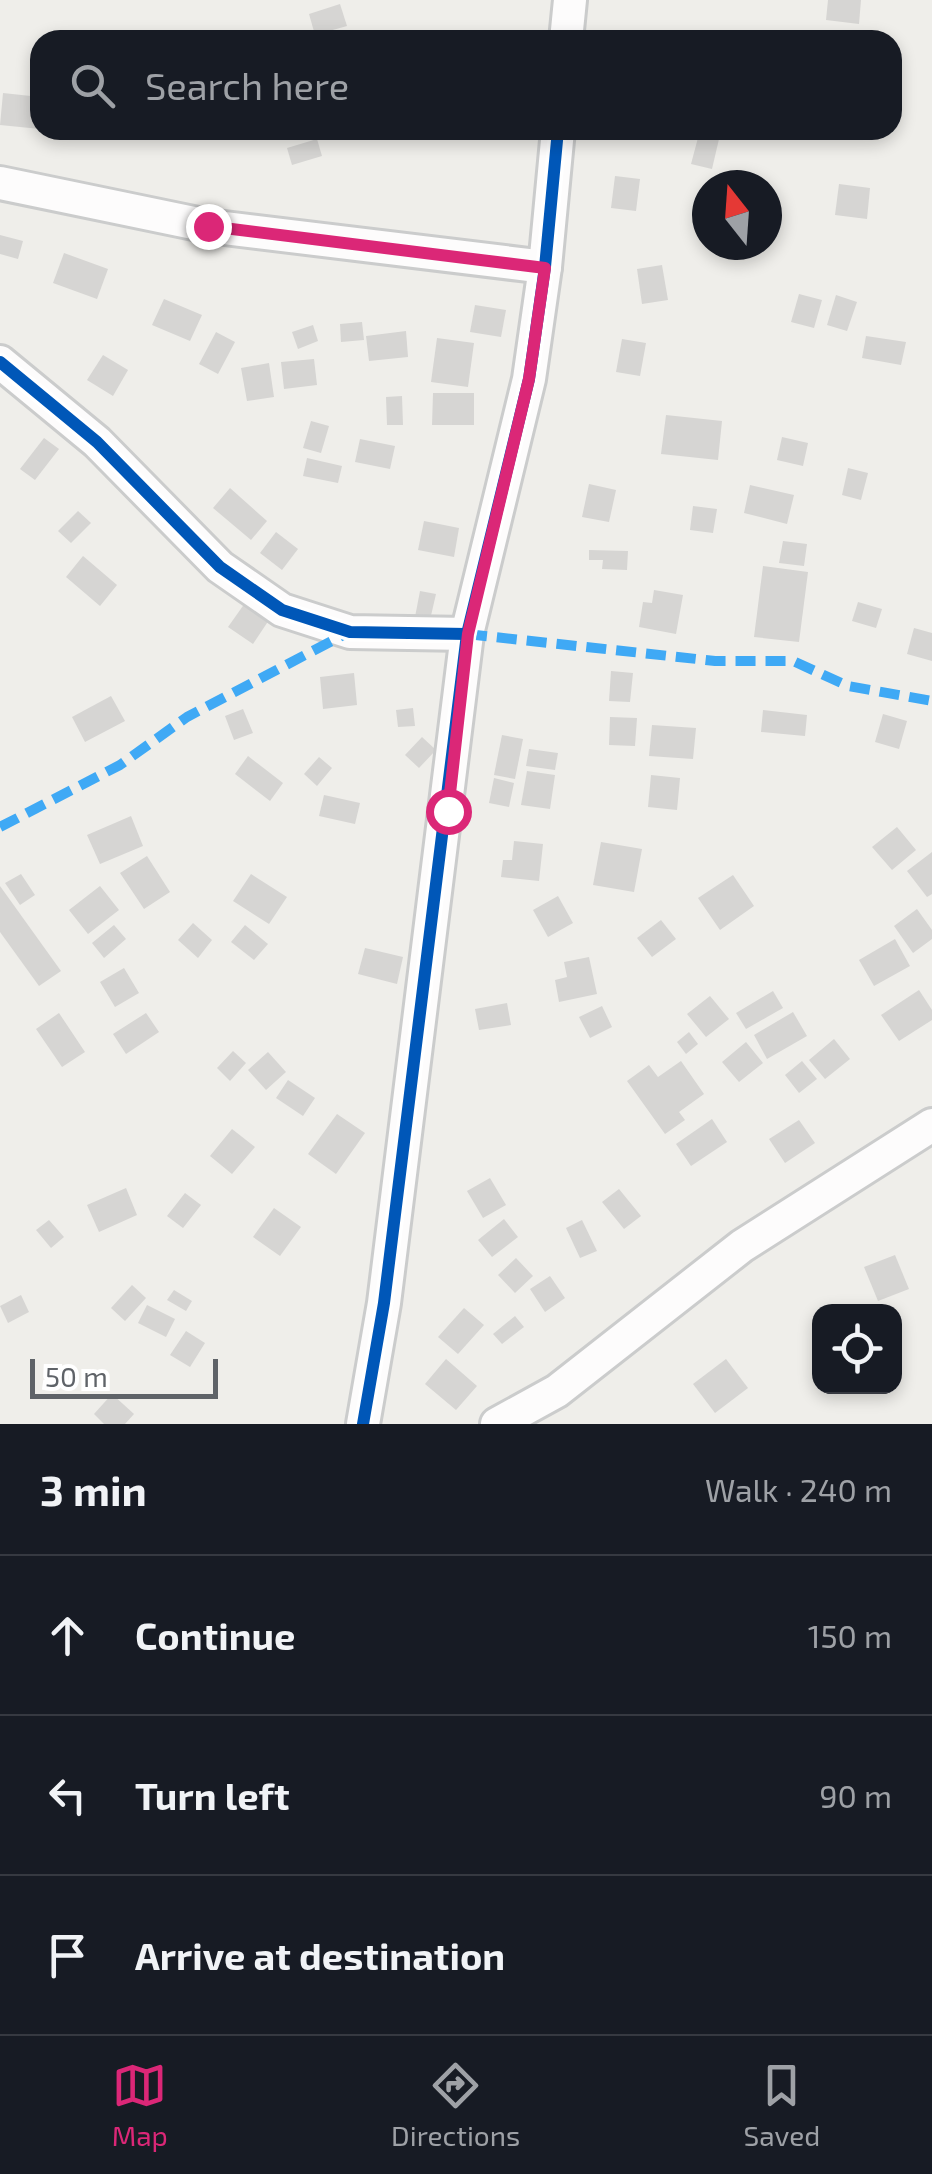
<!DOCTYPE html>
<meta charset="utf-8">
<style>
:root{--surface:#171b24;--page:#20242c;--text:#f1f3f6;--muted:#9ea1a6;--line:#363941;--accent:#db2777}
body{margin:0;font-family:"Exo 2",sans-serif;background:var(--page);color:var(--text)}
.controls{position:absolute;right:30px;bottom:30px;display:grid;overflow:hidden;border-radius:20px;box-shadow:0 5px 15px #0003}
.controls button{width:90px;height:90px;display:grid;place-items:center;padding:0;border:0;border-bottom:2px solid var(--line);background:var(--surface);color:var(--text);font:50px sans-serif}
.compass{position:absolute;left:692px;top:170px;width:90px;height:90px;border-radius:50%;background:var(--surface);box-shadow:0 5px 15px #0003;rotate:343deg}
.scale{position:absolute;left:30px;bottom:25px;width:188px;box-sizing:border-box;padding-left:10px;border:5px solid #5f6368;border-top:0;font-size:28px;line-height:35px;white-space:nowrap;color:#5f6368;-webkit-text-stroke:8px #fff;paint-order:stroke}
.stop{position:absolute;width:30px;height:30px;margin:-22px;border:8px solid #db2777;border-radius:50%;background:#fff}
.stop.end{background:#db2777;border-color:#fff;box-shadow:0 2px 10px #0008}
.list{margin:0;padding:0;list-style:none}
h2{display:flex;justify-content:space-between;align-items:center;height:130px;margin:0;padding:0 40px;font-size:42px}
h2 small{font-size:32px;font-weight:400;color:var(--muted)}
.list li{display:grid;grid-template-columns:65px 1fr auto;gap:30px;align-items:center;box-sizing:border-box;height:160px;padding:0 40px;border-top:2px solid var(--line)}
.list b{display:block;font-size:38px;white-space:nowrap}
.list em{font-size:32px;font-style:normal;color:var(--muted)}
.icon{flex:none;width:55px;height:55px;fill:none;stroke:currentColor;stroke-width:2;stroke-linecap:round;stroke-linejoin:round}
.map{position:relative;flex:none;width:932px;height:1424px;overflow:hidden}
.search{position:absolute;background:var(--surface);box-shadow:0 5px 15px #0003;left:30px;right:30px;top:30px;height:110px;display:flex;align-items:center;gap:25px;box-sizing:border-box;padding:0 35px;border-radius:30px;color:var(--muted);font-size:38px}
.sheet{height:610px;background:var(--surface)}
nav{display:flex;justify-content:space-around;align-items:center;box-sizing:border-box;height:140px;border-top:2px solid var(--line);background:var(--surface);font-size:28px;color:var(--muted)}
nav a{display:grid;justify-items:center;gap:5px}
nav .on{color:var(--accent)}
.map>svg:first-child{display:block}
.building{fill:#d6d5d3}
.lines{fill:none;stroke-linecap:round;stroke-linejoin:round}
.minor-casing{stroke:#cbcccc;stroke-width:38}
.minor{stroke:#fdfcfc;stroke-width:32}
.quiet{stroke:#3fa9f5;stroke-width:10;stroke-dasharray:20 10;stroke-linecap:butt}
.cycleway-casing{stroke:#fff;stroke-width:19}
.cycleway{stroke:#0057b8;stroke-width:12}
.route{stroke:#db2777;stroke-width:12}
</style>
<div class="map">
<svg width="932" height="1424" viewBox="0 0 932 1424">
<rect width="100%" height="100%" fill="#efeeea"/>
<g class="building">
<polygon points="828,0 861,0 859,24 826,20"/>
<polygon points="340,4 347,26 315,35 309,14"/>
<polygon points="3,93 40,97 40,129 0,125"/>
<polygon points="699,134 719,139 712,169 691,164"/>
<polygon points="317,139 322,156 292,165 287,148"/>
<polygon points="615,176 640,179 636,211 611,208"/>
<polygon points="839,184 870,188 867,219 835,215"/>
<polygon points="767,199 780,202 774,227 767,225"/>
<polygon points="0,235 23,241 18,259 0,254"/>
<polygon points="64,253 108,269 97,299 53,283"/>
<polygon points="662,265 668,300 642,304 637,269"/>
<polygon points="799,294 822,300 814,328 791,322"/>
<polygon points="836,295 857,302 847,331 827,325"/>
<polygon points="164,299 202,315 190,341 152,325"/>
<polygon points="475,305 506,310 501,337 470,332"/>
<polygon points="362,322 364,340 341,342 340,324"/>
<polygon points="313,325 318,341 298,349 292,332"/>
<polygon points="406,331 408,357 369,361 366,336"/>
<polygon points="216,332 235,342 218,374 199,364"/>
<polygon points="866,336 906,342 901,365 862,358"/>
<polygon points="437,338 474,343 468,387 431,382"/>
<polygon points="622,339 646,343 640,376 616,372"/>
<polygon points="103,355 128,370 113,396 87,380"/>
<polygon points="314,359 317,385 284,389 281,362"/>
<polygon points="269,363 274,397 247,401 241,368"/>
<polygon points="433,393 474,393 474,425 432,425"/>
<polygon points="402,396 403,425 387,425 386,397"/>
<polygon points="666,415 722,421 718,460 661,454"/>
<polygon points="311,421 329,426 321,453 303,448"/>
<polygon points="782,437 808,443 803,466 777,460"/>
<polygon points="44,438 59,449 35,480 20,469"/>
<polygon points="360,439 395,446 390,469 355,462"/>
<polygon points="307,458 342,466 338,483 303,476"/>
<polygon points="848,468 868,473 861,500 842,495"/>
<polygon points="589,484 616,490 609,522 582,517"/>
<polygon points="750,485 794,495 787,524 744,513"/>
<polygon points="230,488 267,521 251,540 213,508"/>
<polygon points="693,506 717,509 713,533 690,530"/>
<polygon points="78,511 91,523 71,543 58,531"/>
<polygon points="424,521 459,528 454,557 418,550"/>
<polygon points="276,532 298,549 282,570 260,553"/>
<polygon points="783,541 807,544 804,566 779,563"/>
<polygon points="589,550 628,551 627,570 602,569 603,560 589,560"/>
<polygon points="83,556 117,585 100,606 66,577"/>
<polygon points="763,566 808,572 799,642 754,637"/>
<polygon points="654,590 683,595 676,634 639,627 643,602 652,603"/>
<polygon points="420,591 436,594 430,620 415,617"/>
<polygon points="858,602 882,609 876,628 852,621"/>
<polygon points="245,603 269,620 253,644 228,627"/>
<polygon points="914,628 932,633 932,661 907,654"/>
<polygon points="611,671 633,673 630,702 609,701"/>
<polygon points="354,673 357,705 323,709 320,677"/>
<polygon points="111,696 125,721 85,742 72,717"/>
<polygon points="413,708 415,726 398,727 396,710"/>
<polygon points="243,709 253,733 234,740 225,716"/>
<polygon points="763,710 807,715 805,736 761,732"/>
<polygon points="883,714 907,721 899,749 875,742"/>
<polygon points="610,717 637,718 635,746 609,745"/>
<polygon points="652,725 696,728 693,759 649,756"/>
<polygon points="502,735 523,739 515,779 494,775"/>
<polygon points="422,737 436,750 419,768 405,755"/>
<polygon points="529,749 558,753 555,770 526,766"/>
<polygon points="248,756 283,783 270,801 235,774"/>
<polygon points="319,757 332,768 317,786 304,774"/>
<polygon points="527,771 555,775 550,809 521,805"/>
<polygon points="651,775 680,778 677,810 648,807"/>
<polygon points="494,778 514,783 509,807 489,803"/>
<polygon points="324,795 360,803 355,824 319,816"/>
<polygon points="131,816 143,846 100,864 87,835"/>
<polygon points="897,827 916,850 892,870 872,847"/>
<polygon points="514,841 543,844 539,881 501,877 503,860 512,860"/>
<polygon points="601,842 642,849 634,892 593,885"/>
<polygon points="932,852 932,894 927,897 907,871"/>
<polygon points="147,856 170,892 144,909 120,873"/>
<polygon points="21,874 35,895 20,905 5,883"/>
<polygon points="251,874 287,897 269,924 233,901"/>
<polygon points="733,875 754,906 720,930 698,898"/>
<polygon points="0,886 61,971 39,986 0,932"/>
<polygon points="100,886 119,910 88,934 69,910"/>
<polygon points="558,896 573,923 548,937 533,910"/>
<polygon points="917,909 932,930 932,939 913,953 894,926"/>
<polygon points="661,920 676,939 652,957 637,938"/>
<polygon points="193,923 212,940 198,958 178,940"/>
<polygon points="114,925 126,939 104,958 92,943"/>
<polygon points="245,925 268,944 254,960 231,942"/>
<polygon points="895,939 910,966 874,986 859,960"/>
<polygon points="365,948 403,957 397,984 358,974"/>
<polygon points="589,957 597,994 559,1002 555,980 567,977 564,962"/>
<polygon points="124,968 139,993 115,1007 100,982"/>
<polygon points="919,990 932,1010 932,1020 899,1041 881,1015"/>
<polygon points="773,991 783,1008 746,1029 736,1013"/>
<polygon points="710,996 729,1019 706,1037 687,1014"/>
<polygon points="507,1003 511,1025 479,1030 475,1009"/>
<polygon points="602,1006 612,1027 590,1038 579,1017"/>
<polygon points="793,1012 807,1036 767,1059 754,1035"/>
<polygon points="59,1013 85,1052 62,1067 36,1029"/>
<polygon points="146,1013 159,1032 126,1054 113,1034"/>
<polygon points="689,1032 698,1044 686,1054 677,1042"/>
<polygon points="834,1039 850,1059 825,1079 809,1060"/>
<polygon points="746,1042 763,1063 739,1082 722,1062"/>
<polygon points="233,1051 246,1063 230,1081 217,1068"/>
<polygon points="268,1052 286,1072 266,1090 248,1070"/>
<polygon points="681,1061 704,1094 679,1112 685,1120 665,1134 627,1081 649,1065 658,1077"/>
<polygon points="802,1061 817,1079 799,1093 785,1075"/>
<polygon points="288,1080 315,1098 303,1116 276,1098"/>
<polygon points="337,1114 365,1133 336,1174 308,1154"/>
<polygon points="712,1119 727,1142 691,1166 676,1144"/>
<polygon points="799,1120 815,1143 785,1163 769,1139"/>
<polygon points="232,1129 255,1147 232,1174 210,1156"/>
<polygon points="490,1178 506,1205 483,1218 467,1191"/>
<polygon points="126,1188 137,1215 99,1232 87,1205"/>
<polygon points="619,1189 641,1216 624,1229 602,1202"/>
<polygon points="185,1193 201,1205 183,1228 167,1216"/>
<polygon points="274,1208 301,1227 280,1256 253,1237"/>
<polygon points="504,1219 518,1237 492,1257 478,1240"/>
<polygon points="49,1220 64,1237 51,1248 36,1230"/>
<polygon points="582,1220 597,1251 580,1258 566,1228"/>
<polygon points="895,1255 909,1289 878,1301 864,1267"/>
<polygon points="516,1258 533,1276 515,1293 498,1275"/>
<polygon points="550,1276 565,1298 545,1312 530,1289"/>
<polygon points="132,1285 146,1298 125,1321 111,1308"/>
<polygon points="174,1290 192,1301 186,1311 167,1300"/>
<polygon points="21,1295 29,1312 8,1323 0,1306"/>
<polygon points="147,1305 175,1319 166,1337 138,1323"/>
<polygon points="464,1308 484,1325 458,1354 438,1337"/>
<polygon points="515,1316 524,1327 502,1344 493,1334"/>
<polygon points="186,1331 205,1343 190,1367 170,1355"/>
<polygon points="446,1359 477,1386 456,1410 425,1384"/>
<polygon points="726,1359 748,1388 715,1413 693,1384"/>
<polygon points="112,1394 134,1414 125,1424 104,1424 94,1414"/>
</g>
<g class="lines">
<defs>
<g id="minor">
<polyline points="566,40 570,0"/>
<polyline points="0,183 208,226 545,267"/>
<polyline points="0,362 97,442 220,567 282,610 350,632 467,634"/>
<polyline points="363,1424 384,1303 467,634 529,379 545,267 558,130"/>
<polyline points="497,1424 557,1391 742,1246 932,1125"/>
</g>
</defs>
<use href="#minor" class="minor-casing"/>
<use href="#minor" class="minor"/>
<g class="quiet">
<polyline points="467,634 715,661 793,661 848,686 932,701"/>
<polyline points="0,827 120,765 187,717 349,632"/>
</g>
<defs>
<g id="cycleway">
<polyline points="0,362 97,442 220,567 282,610 350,632 467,634"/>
<polyline points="363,1424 384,1303 467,634 529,379 545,267 558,130"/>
</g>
</defs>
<use href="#cycleway" class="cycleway-casing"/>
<use href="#cycleway" class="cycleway"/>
</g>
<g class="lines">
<polyline class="route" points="208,226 545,268 529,379 468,634 448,811"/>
</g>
</svg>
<div class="controls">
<button><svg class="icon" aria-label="locate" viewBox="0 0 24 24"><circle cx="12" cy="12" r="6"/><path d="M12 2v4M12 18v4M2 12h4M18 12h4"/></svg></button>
</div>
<svg class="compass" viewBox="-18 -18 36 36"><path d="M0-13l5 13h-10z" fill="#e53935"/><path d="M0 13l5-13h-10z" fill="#9ea1a6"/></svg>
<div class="scale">50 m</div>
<div class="stop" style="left:448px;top:811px"></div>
<div class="stop end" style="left:208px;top:226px"></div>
<div class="search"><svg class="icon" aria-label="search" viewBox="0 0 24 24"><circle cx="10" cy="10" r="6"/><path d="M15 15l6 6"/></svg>Search here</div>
</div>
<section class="sheet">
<h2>3 min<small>Walk · 240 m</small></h2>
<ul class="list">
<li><svg class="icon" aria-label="ahead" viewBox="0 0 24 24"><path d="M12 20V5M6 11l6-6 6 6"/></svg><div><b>Continue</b></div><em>150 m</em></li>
<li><svg class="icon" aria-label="left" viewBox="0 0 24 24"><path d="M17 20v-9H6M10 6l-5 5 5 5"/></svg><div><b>Turn left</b></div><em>90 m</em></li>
<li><svg class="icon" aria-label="arrive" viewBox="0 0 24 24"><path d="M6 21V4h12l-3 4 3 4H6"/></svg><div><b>Arrive at destination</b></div></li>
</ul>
</section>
<nav>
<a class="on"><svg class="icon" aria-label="map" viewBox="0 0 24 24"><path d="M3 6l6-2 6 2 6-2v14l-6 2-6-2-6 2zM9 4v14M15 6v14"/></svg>Map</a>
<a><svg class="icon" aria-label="directions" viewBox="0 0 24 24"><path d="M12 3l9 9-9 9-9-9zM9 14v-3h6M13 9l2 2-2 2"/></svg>Directions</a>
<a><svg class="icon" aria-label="saved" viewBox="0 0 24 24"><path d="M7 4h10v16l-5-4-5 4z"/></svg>Saved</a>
</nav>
